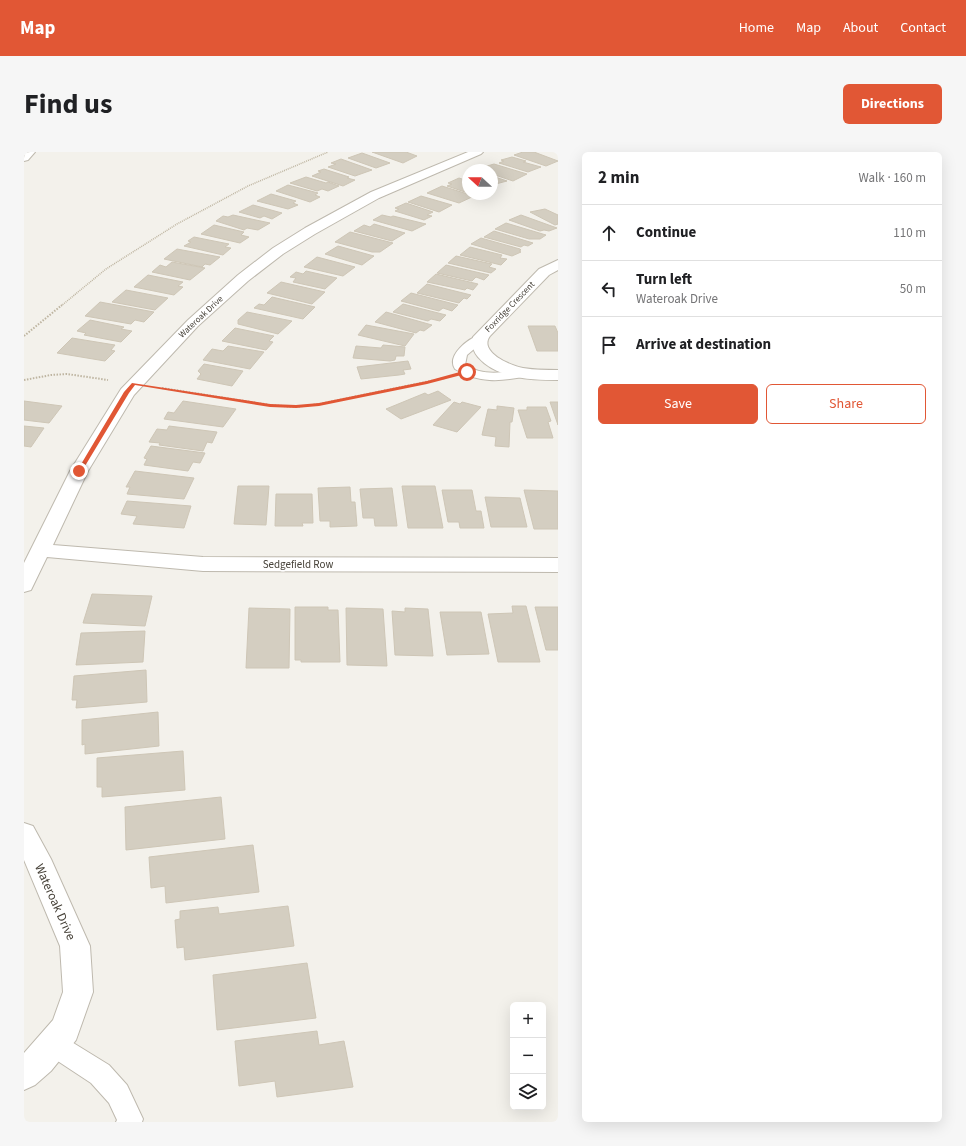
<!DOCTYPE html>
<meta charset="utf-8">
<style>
:root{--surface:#fff;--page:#f6f6f6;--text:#202124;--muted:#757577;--line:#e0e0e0;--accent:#e15735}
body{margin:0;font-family:"Source Sans 3",sans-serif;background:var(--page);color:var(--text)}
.controls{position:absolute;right:12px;bottom:12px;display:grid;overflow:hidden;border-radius:6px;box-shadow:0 4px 16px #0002}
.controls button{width:36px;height:36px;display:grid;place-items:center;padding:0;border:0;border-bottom:1px solid var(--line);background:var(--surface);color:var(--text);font:20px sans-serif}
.compass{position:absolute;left:438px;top:12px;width:36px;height:36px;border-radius:50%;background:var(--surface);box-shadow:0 4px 16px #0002;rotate:291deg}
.stop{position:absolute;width:12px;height:12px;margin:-9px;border:3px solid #e15735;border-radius:50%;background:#fff}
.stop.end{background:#e15735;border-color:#fff;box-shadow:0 1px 4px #0008}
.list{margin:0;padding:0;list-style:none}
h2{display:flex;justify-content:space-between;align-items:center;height:52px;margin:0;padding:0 16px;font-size:17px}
h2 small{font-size:13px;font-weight:400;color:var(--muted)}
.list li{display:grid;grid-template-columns:26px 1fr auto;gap:12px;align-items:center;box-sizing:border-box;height:56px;padding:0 16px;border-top:1px solid var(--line)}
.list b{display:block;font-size:15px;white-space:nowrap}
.list p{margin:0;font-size:13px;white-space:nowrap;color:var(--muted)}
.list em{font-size:13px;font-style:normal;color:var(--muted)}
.actions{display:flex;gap:8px;padding:12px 16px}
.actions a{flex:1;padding:9px 0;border:1px solid var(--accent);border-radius:6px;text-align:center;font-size:14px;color:var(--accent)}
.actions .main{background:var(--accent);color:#fff}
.icon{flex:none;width:22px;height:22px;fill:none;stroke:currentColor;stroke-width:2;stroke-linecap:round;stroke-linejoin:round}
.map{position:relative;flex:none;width:534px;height:970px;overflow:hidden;border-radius:6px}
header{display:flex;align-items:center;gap:24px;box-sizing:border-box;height:56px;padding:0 20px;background:var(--accent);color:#fff}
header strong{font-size:19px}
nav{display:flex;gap:22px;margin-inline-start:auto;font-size:14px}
.intro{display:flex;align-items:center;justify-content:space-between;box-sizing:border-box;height:96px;padding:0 24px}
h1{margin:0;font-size:28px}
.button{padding:10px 18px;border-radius:6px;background:var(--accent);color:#fff;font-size:14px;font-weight:700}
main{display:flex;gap:24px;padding:0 24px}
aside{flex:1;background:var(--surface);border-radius:6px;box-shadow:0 4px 16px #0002}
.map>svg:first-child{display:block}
.building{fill:#d4cec1;stroke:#cec6b6}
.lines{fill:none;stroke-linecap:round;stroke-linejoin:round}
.lane-casing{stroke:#beb9ae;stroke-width:2}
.street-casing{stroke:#beb9ae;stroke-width:2}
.path-far1{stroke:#beb5a1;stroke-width:1.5;stroke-dasharray:1 1;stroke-linecap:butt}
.path{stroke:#beb5a1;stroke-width:2;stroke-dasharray:1.5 1.5;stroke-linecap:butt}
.lane{fill:#fff;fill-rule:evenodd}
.street{fill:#fff;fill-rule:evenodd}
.route{fill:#e15735}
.labels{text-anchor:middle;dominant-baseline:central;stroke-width:3;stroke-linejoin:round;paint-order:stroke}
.far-street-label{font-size:9px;fill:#474239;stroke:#fff}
.street-label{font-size:11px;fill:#474239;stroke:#fff}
.near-street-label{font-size:13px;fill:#474239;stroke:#fff}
</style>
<header>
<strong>Map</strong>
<nav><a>Home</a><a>Map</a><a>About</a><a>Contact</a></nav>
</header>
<div class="intro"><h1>Find us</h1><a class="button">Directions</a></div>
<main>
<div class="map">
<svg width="534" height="970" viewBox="0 0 534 970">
<rect width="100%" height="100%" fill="#f3f1eb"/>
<g class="building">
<polygon points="348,0 382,0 393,4 379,11"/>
<polygon points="499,0 510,0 534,9 522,14 490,3"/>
<polygon points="338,1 366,11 352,16 324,6"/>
<polygon points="488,5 502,9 499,10 517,15 504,20 475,11 480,9 477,8"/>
<polygon points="317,7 348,18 331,24 304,15 312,12 307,11"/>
<polygon points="470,12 503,22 489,29 468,22 468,18 453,17"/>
<polygon points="300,17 325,25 323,26 331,28 319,34 288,24 297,20 294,19"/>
<polygon points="468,24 483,29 468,33"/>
<polygon points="282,25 302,31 304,30 315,34 304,39 298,37 293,39 266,31"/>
<polygon points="435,26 444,29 444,41 423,34 428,32 424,31"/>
<polygon points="264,33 294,41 291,43 296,45 286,50 252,39"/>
<polygon points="418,34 450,44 435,51 403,41"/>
<polygon points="247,42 272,49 269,51 274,53 264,57 233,49"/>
<polygon points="397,44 428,53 415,60 384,50"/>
<polygon points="382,51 409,60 403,63 408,64 400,68 371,59 375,57 371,56"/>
<polygon points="229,53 258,61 248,67 240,64 236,66 215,60"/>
<polygon points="521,57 534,63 534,72 531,73 506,60"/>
<polygon points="209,63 232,68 246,71 234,78 223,76 220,78 192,69 199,64 204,65"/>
<polygon points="358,63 367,65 369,64 402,72 388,79 349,68"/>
<polygon points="497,63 533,76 525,79 520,78 516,79 485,68"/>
<polygon points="482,71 522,83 516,87 505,87 471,77"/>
<polygon points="350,72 381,81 368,89 330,79 340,73 346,75"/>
<polygon points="190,73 220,80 217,83 225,85 216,91 177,82"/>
<polygon points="470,79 509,91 504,94 500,93 497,95 460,85"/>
<polygon points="326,80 369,91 356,100 348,100 311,90"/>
<polygon points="170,85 205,92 201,95 207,96 199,103 160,94 167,90 164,89"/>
<polygon points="457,86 496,97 497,98 495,99 497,100 488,104 447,92"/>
<polygon points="314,94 350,104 338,113 301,102"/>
<polygon points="446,95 478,103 476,106 483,107 477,113 436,103"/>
<polygon points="153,97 196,105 186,113 181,112 178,115 140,107"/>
<polygon points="432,104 468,112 465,115 472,117 467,121 424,111"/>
<polygon points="293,105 331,115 319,124 280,115"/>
<polygon points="148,110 181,116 166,128 128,120 136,113 142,115"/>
<polygon points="422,113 465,123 460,128 452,125 448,129 413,121"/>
<polygon points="282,119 313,126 301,137 269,130 272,126 266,125 272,120 279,122"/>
<polygon points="412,122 454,132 449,138 443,136 441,138 403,130"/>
<polygon points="124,123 159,130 154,134 159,135 150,143 110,135"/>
<polygon points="257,130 301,140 288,152 243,141"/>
<polygon points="403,132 447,143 443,147 440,146 435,151 393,141"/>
<polygon points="102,138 144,146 131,158 88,150"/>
<polygon points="387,141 434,153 428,159 419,156 415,159 377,149"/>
<polygon points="248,145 291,155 279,167 230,156 235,152 240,153"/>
<polygon points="76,150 130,160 120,170 111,168 107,172 61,164"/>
<polygon points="379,152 422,163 416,169 407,167 404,169 369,160"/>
<polygon points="223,160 268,169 254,182 214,172 214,168"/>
<polygon points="362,160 408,173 400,179 396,178 392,181 351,170"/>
<polygon points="66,168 100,175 97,177 108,179 97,190 60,183 62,181 53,179"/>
<polygon points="342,173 390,182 381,194 334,183"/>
<polygon points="504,174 531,174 534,181 534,199 513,199"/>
<polygon points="211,176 250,184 245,189 249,190 242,198 198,189"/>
<polygon points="48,186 91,193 87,198 91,199 81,209 33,201"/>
<polygon points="359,193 381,195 380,204 372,204 371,208 366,209 329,206 332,194 357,196"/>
<polygon points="204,194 240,200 226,217 179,208 188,197 199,199"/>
<polygon points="384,209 387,217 379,218 381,222 375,223 337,227 333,215"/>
<polygon points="180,212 219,219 208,234 173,227 177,222 174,219"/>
<polygon points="414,239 427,248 377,267 362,257 401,241 404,243"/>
<polygon points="0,249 38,254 25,271 0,268"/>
<polygon points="159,249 212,257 199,275 140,267 144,260 150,261"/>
<polygon points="430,250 436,252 438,250 457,255 433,280 409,273"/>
<polygon points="526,250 534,250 534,273"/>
<polygon points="473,254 490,256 488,270 486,270 485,295 471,294 472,285 458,283 464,257 473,258"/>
<polygon points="503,255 522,255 527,269 524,270 529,286 503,286 494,258 503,258"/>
<polygon points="0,274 20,276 7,295 0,294"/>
<polygon points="145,274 193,280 188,291 183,290 179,299 135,293 136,291 125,290 133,277 143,278"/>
<polygon points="127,294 181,301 176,311 169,310 164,319 120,313 123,307 120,306"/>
<polygon points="111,319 170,326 160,347 103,342 106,335 102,335"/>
<polygon points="214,334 245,334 242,373 210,372"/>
<polygon points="378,334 411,334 419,376 384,376"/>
<polygon points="326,335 327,350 331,350 333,374 306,375 306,369 296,369 294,336"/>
<polygon points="368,336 373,374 351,374 350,366 339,366 336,337"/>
<polygon points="418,338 448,338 452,359 457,359 460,376 436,376 435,370 424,370"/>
<polygon points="500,338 534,339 534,377 510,377"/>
<polygon points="252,342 288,342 289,371 278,371 279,374 251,374"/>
<polygon points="461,345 496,346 503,375 467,375"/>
<polygon points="103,349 167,354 160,376 109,372 113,364 97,362"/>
<polygon points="68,442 128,444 121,474 59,471"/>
<polygon points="488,454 502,454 516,510 474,510 464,462 489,461"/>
<polygon points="271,455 304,455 304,458 314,458 316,510 277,510 277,508 271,508"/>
<polygon points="511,455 534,455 534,498 522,498"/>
<polygon points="225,456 266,457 265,516 222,516"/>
<polygon points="322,456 359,457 363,514 323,513"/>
<polygon points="381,456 404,457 409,504 371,503 368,459 381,460"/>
<polygon points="416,460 457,460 465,502 423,503"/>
<polygon points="121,479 119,510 52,513 57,481"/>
<polygon points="122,518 123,550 52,556 53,548 48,548 50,524"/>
<polygon points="134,560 135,594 61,602 61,592 58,593 58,568"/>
<polygon points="159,599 161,638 78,645 78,635 73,635 73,606"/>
<polygon points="197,645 201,687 102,698 101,655"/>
<polygon points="229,693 235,740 142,751 141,734 127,736 125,705"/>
<polygon points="264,754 270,794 161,808 160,795 153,796 151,768 156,767 156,759 194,755 195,762"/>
<polygon points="283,811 292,866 193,878 189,823"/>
<polygon points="293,879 295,893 320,889 329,935 253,945 251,929 215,934 211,889"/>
</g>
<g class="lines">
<defs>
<g id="lane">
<path d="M456,183l4,2 2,2 -19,16 -2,10c18,11 37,8 57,4l4,1 2,3 -2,3c-25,6 -49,7 -71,-7 -9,-14 14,-31 25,-34z"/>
<polygon points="29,880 38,884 85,913 103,933 119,967 118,970 92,970 93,968 85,951 67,931 20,900 17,892 20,884"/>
</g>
<g id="street">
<polygon points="0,0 11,0 4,8 0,9"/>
<polygon points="444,0 459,0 457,2 355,46 291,82 259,102 224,129 174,174 110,243 64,319 29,393 179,405 534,406 534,420 179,419 23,405 7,438 0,440 0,411 46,319 97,237 164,168 214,123 249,96 281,76 347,40"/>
<path d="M534,108v10l-9,5 -59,61c-12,16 21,30 33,32 12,2 23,2 35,2v10c-26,0 -61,-1 -80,-23 -5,-6 -7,-13 -5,-20l66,-68z"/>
<polygon points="0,671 9,674 27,707 66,794 69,840 52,888 27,919 11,933 0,938 0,901 29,868 39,840 36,794 0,708"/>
</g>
</defs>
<use href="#lane" class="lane-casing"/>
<use href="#street" class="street-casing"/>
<polyline class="path-far1" points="37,154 82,117 153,72 224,34 304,0"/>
<g class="path">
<polyline points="0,184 38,153"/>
<polyline points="0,228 27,223 43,222 84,228"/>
<polyline points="138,236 246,253 272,255 295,252 421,226"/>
</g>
<use href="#lane" class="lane"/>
<use href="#street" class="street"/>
</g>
<polygon class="route" points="443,218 445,221 403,232 295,254 272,256 246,255 111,233 105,241 58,319 55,320 53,319 100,240 108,231 246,252 272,253 295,251 403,229"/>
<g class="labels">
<g class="far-street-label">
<text transform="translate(486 155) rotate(-46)">Foxridge Crescent</text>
<text transform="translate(177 165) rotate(-43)">Wateroak Drive</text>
</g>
<g class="street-label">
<text x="274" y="412">Sedgefield Row</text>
</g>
<g class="near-street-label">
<text transform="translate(31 750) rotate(66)">Wateroak Drive</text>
</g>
</g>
</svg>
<div class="controls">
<button>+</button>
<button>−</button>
<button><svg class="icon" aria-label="layers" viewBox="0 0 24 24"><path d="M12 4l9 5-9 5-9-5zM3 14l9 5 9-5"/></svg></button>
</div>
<svg class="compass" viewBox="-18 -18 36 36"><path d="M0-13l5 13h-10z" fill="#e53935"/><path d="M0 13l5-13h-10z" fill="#757577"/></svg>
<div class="stop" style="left:443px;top:220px"></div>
<div class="stop end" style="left:55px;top:319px"></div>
</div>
<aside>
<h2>2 min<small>Walk · 160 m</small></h2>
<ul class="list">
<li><svg class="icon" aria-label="ahead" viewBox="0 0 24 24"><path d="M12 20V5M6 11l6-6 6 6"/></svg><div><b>Continue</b></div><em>110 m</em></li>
<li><svg class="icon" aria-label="left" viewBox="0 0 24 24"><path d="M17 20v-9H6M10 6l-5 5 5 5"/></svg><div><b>Turn left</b><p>Wateroak Drive</p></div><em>50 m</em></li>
<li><svg class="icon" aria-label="arrive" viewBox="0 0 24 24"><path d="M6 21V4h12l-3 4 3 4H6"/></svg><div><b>Arrive at destination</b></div></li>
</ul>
<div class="actions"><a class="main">Save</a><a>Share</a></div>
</aside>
</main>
